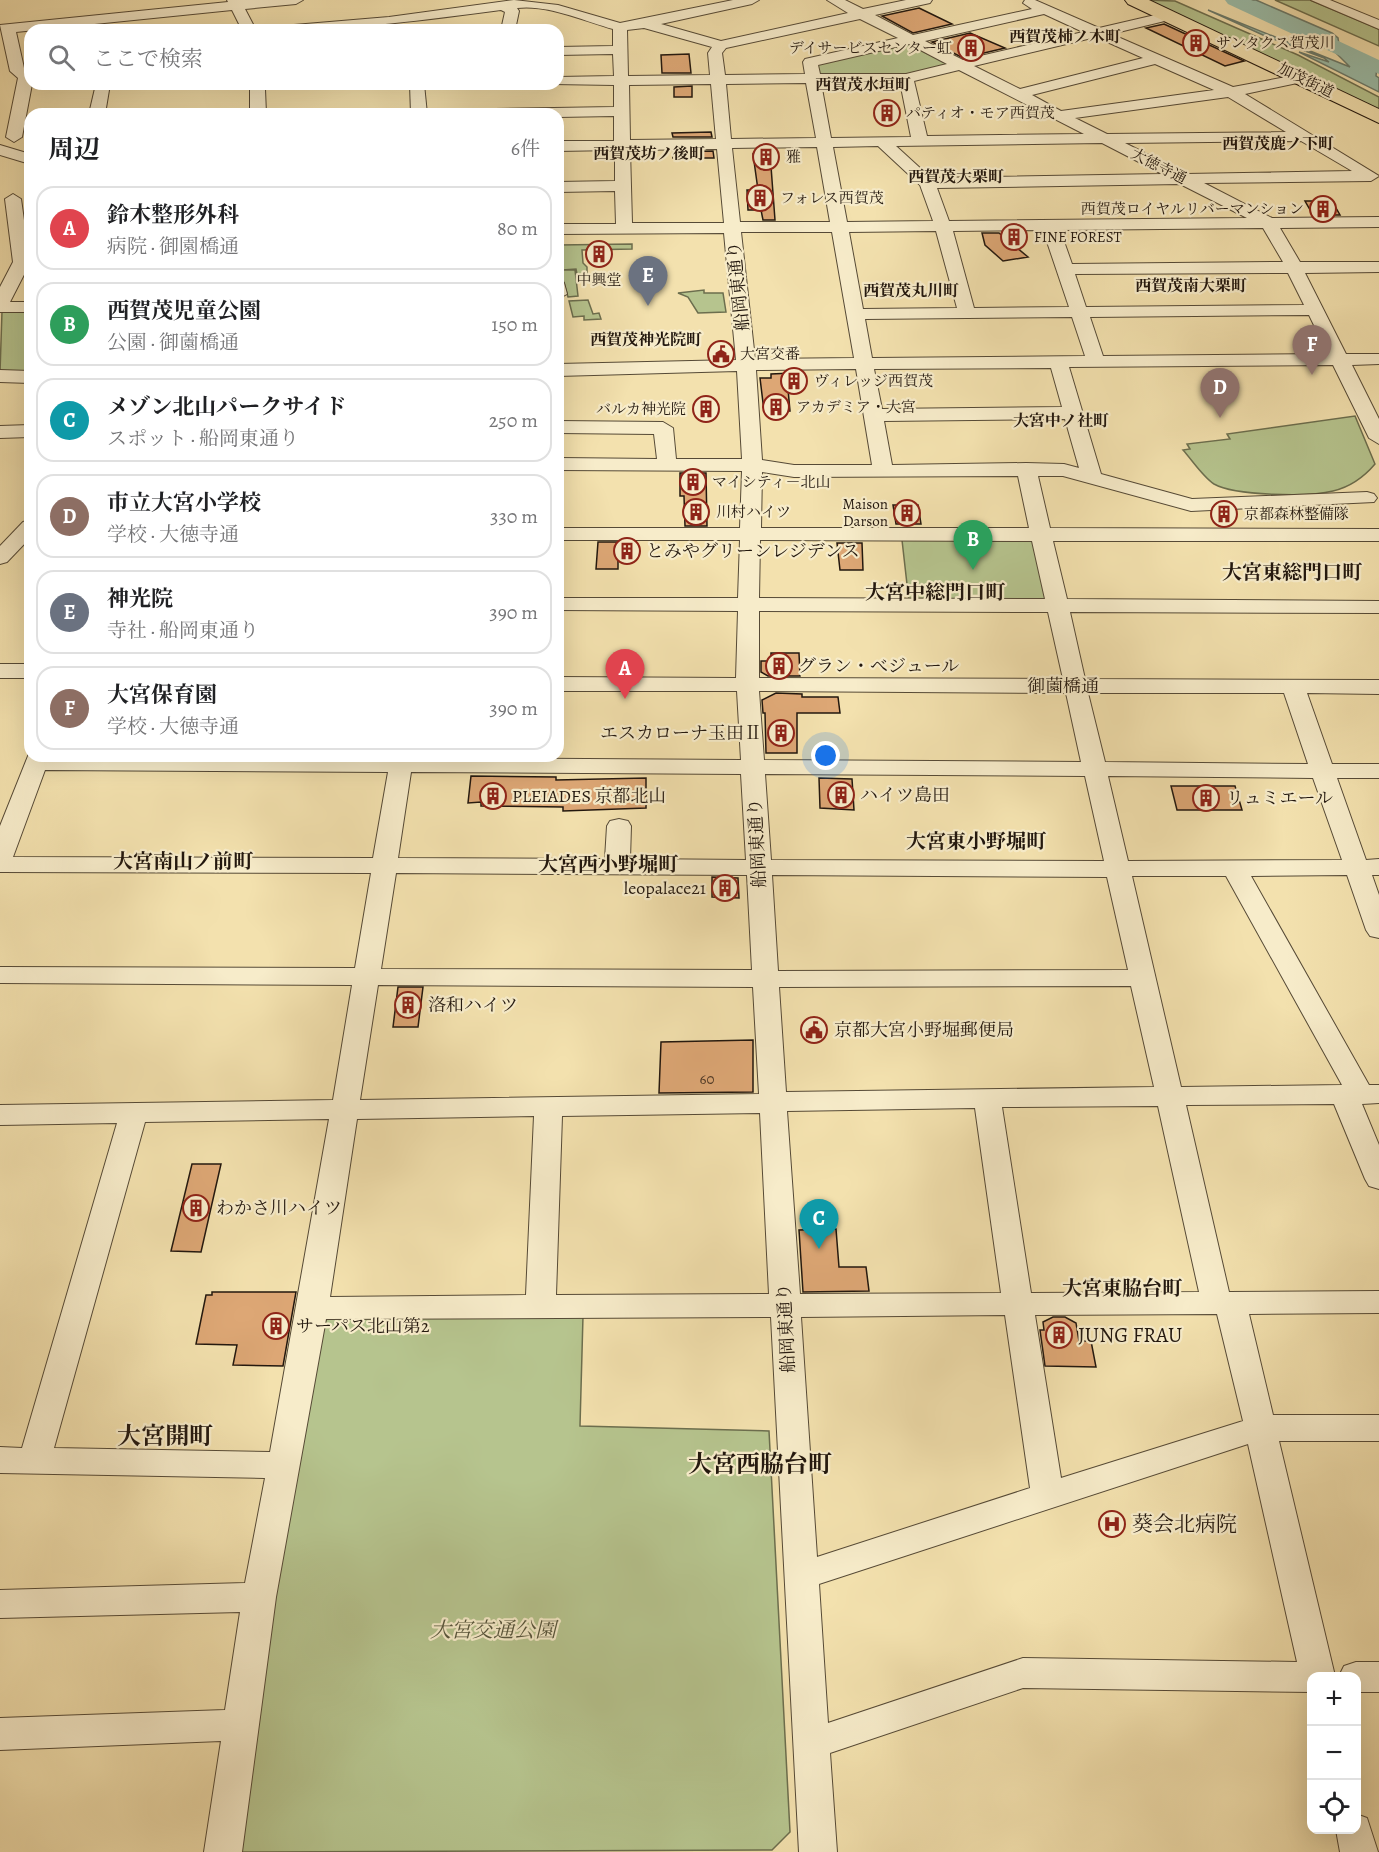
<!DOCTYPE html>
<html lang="ja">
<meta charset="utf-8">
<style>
:root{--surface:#fff;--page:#f2f2f2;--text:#202124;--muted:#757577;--line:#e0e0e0;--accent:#0b8043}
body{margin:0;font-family:Alegreya,"Noto Serif JP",serif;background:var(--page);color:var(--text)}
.controls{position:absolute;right:18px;bottom:18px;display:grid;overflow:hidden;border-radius:12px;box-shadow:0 6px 24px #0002}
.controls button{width:54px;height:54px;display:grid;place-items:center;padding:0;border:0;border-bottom:2px solid var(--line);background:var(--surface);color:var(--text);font:30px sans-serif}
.you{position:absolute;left:826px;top:756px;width:21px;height:21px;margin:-15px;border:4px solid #fff;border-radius:50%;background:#1a73e8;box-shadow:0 0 0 9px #1a73e833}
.badge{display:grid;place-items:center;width:39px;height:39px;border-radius:50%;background:var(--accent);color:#fff;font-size:20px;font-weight:700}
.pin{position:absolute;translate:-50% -50px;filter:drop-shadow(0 2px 3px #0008)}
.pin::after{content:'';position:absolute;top:32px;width:21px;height:18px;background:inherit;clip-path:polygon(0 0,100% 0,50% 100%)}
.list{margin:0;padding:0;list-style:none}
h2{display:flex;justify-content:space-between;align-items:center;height:78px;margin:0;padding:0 24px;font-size:26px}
h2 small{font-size:20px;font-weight:400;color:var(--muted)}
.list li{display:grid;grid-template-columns:39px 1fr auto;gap:18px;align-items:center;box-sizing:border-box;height:84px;margin:0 12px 12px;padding:0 12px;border:2px solid var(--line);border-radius:18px}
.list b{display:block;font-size:22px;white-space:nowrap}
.list p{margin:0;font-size:20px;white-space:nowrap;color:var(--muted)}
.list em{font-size:20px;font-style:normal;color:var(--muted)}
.icon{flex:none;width:33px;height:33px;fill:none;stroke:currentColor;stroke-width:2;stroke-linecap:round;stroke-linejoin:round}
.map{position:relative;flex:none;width:1379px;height:1852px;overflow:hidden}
.search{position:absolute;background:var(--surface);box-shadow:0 6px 24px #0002;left:24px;top:24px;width:540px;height:66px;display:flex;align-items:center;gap:15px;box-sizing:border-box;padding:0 21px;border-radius:18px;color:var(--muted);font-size:22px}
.panel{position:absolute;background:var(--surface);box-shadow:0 6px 24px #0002;left:24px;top:108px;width:540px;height:654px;border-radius:18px}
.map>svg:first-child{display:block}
.green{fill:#b6c48e;stroke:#6c6e4e;stroke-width:1.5}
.water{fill:#9bbeaa;stroke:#6b7b6c;stroke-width:1.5}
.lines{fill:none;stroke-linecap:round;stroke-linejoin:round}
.river{fill:#9bbeaa;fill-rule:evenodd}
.building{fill:#dda775;stroke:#22170e;stroke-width:1.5}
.minor-casing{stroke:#564a36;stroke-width:2}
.major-casing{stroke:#22170e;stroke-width:2}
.minor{fill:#f7ecca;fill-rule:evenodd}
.major{fill:#f3e1ae;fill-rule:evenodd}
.labels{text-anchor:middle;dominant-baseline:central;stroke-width:4.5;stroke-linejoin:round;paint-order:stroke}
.far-poi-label{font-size:15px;fill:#22170e;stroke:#f7ecca;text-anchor:start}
.far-street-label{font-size:15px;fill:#22170e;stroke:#f7ecca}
.number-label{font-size:15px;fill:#513b28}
.far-neighbourhood-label{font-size:16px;font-weight:bold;fill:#22170e;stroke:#f7ecca}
.street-label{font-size:18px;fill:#22170e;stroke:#f7ecca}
.poi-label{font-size:18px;fill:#22170e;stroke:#f7ecca;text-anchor:start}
.neighbourhood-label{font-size:20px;font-weight:bold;fill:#22170e;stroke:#f7ecca}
.near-poi-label{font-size:21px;fill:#22170e;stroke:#f7ecca;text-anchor:start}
.near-park-label{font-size:21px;font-style:italic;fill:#56543b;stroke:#f7ecca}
.near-neighbourhood-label{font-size:24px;font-weight:bold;fill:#22170e;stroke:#f7ecca}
</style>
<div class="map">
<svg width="1379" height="1852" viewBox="0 0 1379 1852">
<rect width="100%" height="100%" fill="#f3e1ae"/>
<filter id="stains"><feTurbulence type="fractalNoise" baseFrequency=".00333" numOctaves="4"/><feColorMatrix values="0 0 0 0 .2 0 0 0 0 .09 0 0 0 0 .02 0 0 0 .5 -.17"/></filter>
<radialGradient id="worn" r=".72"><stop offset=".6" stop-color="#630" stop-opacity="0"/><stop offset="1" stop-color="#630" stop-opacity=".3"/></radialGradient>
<g class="green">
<polygon points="1143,0 1175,1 1298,55 1379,97 1379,112"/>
<polygon points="1275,0 1310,0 1379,29 1379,46"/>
<polygon points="907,43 947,63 946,66 905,76 817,77 817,63"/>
<polygon points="632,244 632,249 582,250 583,263 587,267 587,279 578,279 576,269 562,270 575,270 578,296 568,297 558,262 558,245"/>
<polygon points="704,290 704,293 723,293 726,312 698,313 688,297 678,293"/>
<polygon points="588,300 593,314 599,313 601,319 584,320 584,316 573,317 569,301"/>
<polygon points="30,308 30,374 0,373 2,311"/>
<path d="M1355,416l20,48c-11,13 -25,23 -42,27 -23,6 -98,5 -119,-7 -11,-7 -22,-24 -31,-34l7,-1 -3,-5 43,-5 -3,-5z"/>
<polygon points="902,540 1034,541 1047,598 1040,602 909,602"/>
<polygon points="332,1316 583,1316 580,1426 769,1431 790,1832 772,1850 235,1852 315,1327"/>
</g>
<polygon class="water" points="1245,0 1256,0 1332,33 1338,38 1339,45 1377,66 1376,76 1379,78 1379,92 1299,52 1329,62 1324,58 1263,35 1208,10 1350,67 1317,34"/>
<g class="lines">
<polygon class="river" points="1225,0 1251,0 1379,60 1379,74 1228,4"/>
</g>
<g class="building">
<polygon points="919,8 952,24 913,33 882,16"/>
<polygon points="1164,24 1244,61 1225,66 1146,28"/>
<polygon points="970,33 1005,48 963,58 932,42"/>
<polygon points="689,54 691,73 662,73 661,55"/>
<polygon points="692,86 692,97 674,97 674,87"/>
<polygon points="711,132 712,137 673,137 672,133"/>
<polygon points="713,151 714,158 673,158 673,152"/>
<polygon points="770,153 775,220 763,220 761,210 748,210 747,190 758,190 753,154"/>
<polygon points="1305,201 1332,201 1340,215 1313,215"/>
<polygon points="982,233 999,233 1028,257 1003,261 985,245"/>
<polygon points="793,373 794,389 788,389 790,411 764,411 760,378 771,378 771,374"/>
<polygon points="680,473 706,473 707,526 685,526 684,496 680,496"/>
<polygon points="893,505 918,505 921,524 896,524"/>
<polygon points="598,542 623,542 623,557 618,557 618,569 596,569"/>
<polygon points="837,543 862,543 863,570 840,570"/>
<polygon points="771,653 799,653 800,676 768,676 761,672 761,661 771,661"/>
<polygon points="776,693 802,694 802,697 838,697 840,713 797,713 797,753 766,753 765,713 763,713 762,700"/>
<polygon points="471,776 556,777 556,780 646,778 646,808 563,811 563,807 481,806 481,802 468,803"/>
<polygon points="819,778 852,779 854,810 820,808"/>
<polygon points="1171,786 1235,786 1242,810 1177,810"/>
<polygon points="712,877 738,878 739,898 712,897"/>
<polygon points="398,987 423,987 418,1027 393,1027"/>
<polygon points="753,1040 753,1092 659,1093 661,1042"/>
<polygon points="192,1164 221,1164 201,1252 171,1251"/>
<polygon points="836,1229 839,1267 866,1267 869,1291 803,1292 799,1230"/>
<polygon points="212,1292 296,1292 283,1366 233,1365 237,1345 196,1344 206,1295 212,1295"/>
<polygon points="1053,1317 1065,1317 1076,1323 1079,1341 1091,1341 1096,1367 1045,1366 1040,1330 1044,1330 1043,1322"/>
</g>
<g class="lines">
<defs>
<g id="minor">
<polygon points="227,0 303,0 296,4 245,9 256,30 242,30 232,10 16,32 24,68 30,68 32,84 22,137 14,142 6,137 18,78 10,71 0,25 228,2"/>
<path d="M514,0l44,5 62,18 113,-23h26l-7,4 -91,20 60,17 127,-28 -21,-13h18l18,9 43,-9h26l-2,3 -55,12 38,20 119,-26 -9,-6 2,-3h10l64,28 69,-16 5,1v6l-62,15 122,53 69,-13 5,1 2,3 -2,3 -62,13 134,82 -8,5 -167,2 68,35 107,-1v10l-99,1 20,34h79v10l-74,1 41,81h33v10l-27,1 27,54v25l-10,-6 -36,-73 -264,2 32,107 91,25 175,-7 7,2 3,4 -3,4 -183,9 -128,-35h-25l12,52 329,1v12h-326l14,58 312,2v12l-309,-1 15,67 294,1v14l-72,-1 25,71h47v14h-42l29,82 13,-1v16h-7l7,20v43l-9,-2 -4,-6 -19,-55 -96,1 118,209h10v18l-17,1 17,41v44l-10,-3 -4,-7 -31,-75 -148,1 43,187 150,-1v22l-130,1 24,101h106v26h-100l56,235h-23v16l-289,-4 -193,65 7,99h-38l-28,-535 -445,2 -50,278 -34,255h-38l17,-111 -221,9v-32l225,-8 15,-98 -240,6v-28l245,-7 20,-105 -265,-5v-26l22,1 95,-325 -117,2v-20l333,-5 19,-115 -352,-2v-16l355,1 16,-95 -371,-1v-46l30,-75v5h384l-1,2 328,2 -4,-69h-179v-14l178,1 2,-67 -180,-1v-12h180l2,-58h-182v-12h182l2,-57 -184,-1v-12l99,1 -3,-25 -96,-1v-12l105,1 10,6 3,31h66l-5,-88 -179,5v-12l178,-4 -12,-127 -166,1v-10h58l-1,-33 -57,1v-10l57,-1v-31l-57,1v-10h56v-25l-56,1v-3h-71l8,-5 119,-2v-22l-61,-1h5v-7l56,-1 -1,-22 -55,1v-8l55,-1v-17c-29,-8 -66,-25 -96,-21l2,3 -4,19h-14l4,-18 -4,-2c-76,10 -150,20 -226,20l7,-4 107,-9zM1044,14l39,18 -120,28 -38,-19zM860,19l38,19 -93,21 -2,3 2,12 -80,1 -3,-22 4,-5zM644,28l68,19 -4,6 2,22 -82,1 -1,-46zM1096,37l47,21 -123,31 -46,-23zM909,44l38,20 -41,10h-86l-2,-9zM1155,64l59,26 -153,21 -29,-16zM959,70l125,64 -157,2 -13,-55zM900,82l11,55 -80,1 -10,-55zM806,83l10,55 -85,1 -5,-55zM711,84l5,55 -86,1 -1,-55zM1228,97l58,35 -179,2 -32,-16zM1301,141l51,30 -166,3 -61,-31zM1102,143l60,31 -231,4 -35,-32zM878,146l42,39 13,36 -86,1 -14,-75zM817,147l13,75h-90l-8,-74zM717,149l7,74h-92l-2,-73zM1180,184l67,34 -298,3 -12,-33zM1263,228l20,34 -211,2 -12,-34zM1043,230l26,77 -95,1 -21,-77zM936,231l21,77 -94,1 -14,-77zM741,232h91l22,126 -99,1zM1288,273l16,32 -218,2 -11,-33zM1309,315l19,39 -225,2 -13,-39zM1072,317l13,39 -213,2 -7,-39zM1051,368l11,39 -180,2 -8,-40zM856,369l16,96h-78l-32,-5 -6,-90zM1065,419l14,49 -15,-4 -38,-1 -134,2 -8,-44zM762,472l32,5 224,-1 11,52h-268zM760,540l272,1 13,58 -286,-1zM759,611l289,1 15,67 -304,-1zM759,691l307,2 15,69 -317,-2zM1088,693h196l24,71 -203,-2zM45,770l343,2 -15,86 -360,-1zM411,772l330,2 5,86 -116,-1 1,-33 -3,-5 -9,-2 -9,2 -3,5 -2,33 -207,-1zM765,774l320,2 19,85 -333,-1zM1108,776l205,2 29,82 -214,1zM396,873l351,2 5,95 -371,-1zM772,875l335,2 21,93 -350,1zM1132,876h94l116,209 -161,2zM378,985l375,2 6,107 -399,6zM1131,986l23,101 -368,5 -7,-105zM1158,1106l41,186 -168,1 -29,-186zM975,1108l26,185 -201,1 -13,-183zM760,1113l9,181 -213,1 6,-179zM534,1116l-8,179 -196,2 27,-178zM329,1119l-59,333 -216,-4 91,-326zM1217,1314l26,107 -182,57 -26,-163zM1005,1315l25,173 -213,69 -16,-240zM1248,1444l49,218 -274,-4 -195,65 -9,-139z"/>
<polygon points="1311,0 1330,0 1379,20 1379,29"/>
<polygon points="96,84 110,84 105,114 89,114"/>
<polygon points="250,84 349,84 342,88 265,89 266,114 250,114"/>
<polygon points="410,84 424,84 427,114 411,114"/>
<polygon points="0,145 30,154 30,164 0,155"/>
<polygon points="13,194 21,199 30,263 10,302 30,302 30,312 0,312 0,287 13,262 5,199"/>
<polygon points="558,282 564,283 567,294 558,299"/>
<polygon points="0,370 30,371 30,383 0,382"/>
<polygon points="30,425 30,437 0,438 0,426"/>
<polygon points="30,520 30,538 7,562 0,564 0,546 23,522"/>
<rect x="0" y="664" width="30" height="14"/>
<polygon points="1356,1662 1379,1662 1379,1692 1356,1692 1356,1676 1339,1676 1344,1666"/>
<polygon points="1356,1814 1367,1818 1378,1852 1340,1852 1336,1830 1356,1830"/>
</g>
<polygon id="major" points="1125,0 1149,0 1379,109 1379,123 1128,4"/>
</defs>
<use href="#minor" class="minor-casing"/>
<use href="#major" class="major-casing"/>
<use href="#minor" class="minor"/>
<use href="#major" class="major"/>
</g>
<defs>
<symbol id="building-ring" viewBox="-11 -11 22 22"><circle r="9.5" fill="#f7ecca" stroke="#8f2418" stroke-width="1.5"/><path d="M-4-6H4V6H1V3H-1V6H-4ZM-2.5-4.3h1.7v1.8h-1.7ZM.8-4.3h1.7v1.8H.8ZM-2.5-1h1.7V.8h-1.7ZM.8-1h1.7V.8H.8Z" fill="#8f2418"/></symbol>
<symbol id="civic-ring" viewBox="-11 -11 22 22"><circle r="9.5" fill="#f7ecca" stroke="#8f2418" stroke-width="1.5"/><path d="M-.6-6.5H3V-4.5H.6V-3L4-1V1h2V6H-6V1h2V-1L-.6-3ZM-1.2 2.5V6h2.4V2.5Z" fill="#8f2418"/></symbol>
<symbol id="hospital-ring" viewBox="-11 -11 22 22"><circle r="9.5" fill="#f7ecca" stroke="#8f2418" stroke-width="1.5"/><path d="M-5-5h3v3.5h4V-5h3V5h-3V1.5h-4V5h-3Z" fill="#8f2418"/></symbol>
</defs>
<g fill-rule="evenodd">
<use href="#building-ring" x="1181" y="28" width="30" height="30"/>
<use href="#building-ring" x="956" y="33" width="30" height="30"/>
<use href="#building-ring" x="872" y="98" width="30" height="30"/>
<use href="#building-ring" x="751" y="142" width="30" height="30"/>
<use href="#building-ring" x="745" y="183" width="30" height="30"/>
<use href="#building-ring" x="1308" y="194" width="30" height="30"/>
<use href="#building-ring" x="999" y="222" width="30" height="30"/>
<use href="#building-ring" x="584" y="239" width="30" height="30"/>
<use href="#civic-ring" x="706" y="339" width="30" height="30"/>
<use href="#building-ring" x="779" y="366" width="30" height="30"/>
<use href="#building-ring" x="761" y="392" width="30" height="30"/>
<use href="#building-ring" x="691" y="394" width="30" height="30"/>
<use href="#building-ring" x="678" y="467" width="30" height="30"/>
<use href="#building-ring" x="681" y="497" width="30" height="30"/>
<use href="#building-ring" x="892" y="498" width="30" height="30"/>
<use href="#building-ring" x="1209" y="499" width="30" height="30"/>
<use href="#building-ring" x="612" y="536" width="30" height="30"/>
<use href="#building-ring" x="764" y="651" width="30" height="30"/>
<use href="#building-ring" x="766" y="718" width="30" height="30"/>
<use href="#building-ring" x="826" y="780" width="30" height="30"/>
<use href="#building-ring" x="478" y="781" width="30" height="30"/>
<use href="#building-ring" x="1191" y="783" width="30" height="30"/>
<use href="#building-ring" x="710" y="873" width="30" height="30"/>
<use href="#building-ring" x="393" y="990" width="30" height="30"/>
<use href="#civic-ring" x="799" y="1015" width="30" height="30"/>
<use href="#building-ring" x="181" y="1193" width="30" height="30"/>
<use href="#building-ring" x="261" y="1311" width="30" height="30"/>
<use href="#building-ring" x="1044" y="1320" width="30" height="30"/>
<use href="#hospital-ring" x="1097" y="1509" width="30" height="30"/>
</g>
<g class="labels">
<g class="far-poi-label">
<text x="1216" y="43">サンタクス賀茂川</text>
<text x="952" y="48" text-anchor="end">デイサービスセンター虹</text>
<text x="906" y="113">パティオ・モア西賀茂</text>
<text x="786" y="157">雅</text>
<text x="780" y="198">フォレス西賀茂</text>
<text x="1304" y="209" text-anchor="end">西賀茂ロイヤルリバーマンション</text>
<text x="1034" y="237">FINE FOREST</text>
<text x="599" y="280" text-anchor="middle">中興堂</text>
<text x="740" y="354">大宮交番</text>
<text x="814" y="381">ヴィレッジ西賀茂</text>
<text x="796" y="407">アカデミア・大宮</text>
<text x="686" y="409" text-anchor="end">バルカ神光院</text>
<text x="712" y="482">マイシティ－北山</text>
<text x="888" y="504" text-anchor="end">Maison<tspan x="888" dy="17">Darson</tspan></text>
<text x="716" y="512">川村ハイツ</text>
<text x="1244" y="514">京都森林整備隊</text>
</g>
<g class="far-street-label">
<text transform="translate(1306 80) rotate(26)">加茂街道</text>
<text transform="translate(1159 166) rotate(27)">大徳寺通</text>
</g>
<g class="number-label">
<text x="707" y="1079">60</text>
</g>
<g class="far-neighbourhood-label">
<text x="1065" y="37">西賀茂柿ノ木町</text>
<text x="863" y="85">西賀茂水垣町</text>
<text x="1278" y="144">西賀茂鹿ノ下町</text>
<text x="649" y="154">西賀茂坊ノ後町</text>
<text x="956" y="177">西賀茂大栗町</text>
<text x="1191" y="286">西賀茂南大栗町</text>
<text x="911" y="291">西賀茂丸川町</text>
<text x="646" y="340">西賀茂神光院町</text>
<text x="1061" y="421">大宮中ノ社町</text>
</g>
<g class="street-label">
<text transform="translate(738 286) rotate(-96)">船岡東通り</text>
<text x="1063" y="686">御薗橋通</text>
<text transform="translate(757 843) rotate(-93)">船岡東通り</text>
<text transform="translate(786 1328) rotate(-93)">船岡東通り</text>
</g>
<g class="poi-label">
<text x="646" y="551">とみやグリーンレジデンス</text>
<text x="798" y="666">グラン・べジュール</text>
<text x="762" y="733" text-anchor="end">エスカローナ玉田Ⅱ</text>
<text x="860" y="795">ハイツ島田</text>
<text x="512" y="796">PLEIADES 京都北山</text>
<text x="1226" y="798">リュミエール</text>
<text x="706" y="888" text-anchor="end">leopalace21</text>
<text x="428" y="1005">洛和ハイツ</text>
<text x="834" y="1030">京都大宮小野堀郵便局</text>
<text x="216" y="1208">わかさ川ハイツ</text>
<text x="296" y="1326">サーパス北山第2</text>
</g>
<g class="neighbourhood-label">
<text x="1292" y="572">大宮東総門口町</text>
<text x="935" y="592">大宮中総門口町</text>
<text x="976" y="841">大宮東小野堀町</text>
<text x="183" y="861">大宮南山ノ前町</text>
<text x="608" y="864">大宮西小野堀町</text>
<text x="1122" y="1288">大宮東脇台町</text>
</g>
<g class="near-poi-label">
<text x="1078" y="1335">JUNG FRAU</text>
<text x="1132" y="1524">葵会北病院</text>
</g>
<g class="near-park-label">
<text x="493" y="1630">大宮交通公園</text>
</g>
<g class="near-neighbourhood-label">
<text x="165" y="1436">大宮開町</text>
<text x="760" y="1464">大宮西脇台町</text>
</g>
</g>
<rect width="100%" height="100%" filter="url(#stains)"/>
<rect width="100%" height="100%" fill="url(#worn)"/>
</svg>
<div class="controls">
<button>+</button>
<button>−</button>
<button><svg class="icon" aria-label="locate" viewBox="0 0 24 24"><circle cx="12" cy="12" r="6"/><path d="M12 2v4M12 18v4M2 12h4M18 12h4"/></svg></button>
</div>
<div class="you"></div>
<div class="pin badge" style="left:625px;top:699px;background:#e0444e">A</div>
<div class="pin badge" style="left:973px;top:570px;background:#2e9e5b">B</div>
<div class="pin badge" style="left:819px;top:1249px;background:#0f9aa8">C</div>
<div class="pin badge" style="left:1220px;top:418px;background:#8d6e63">D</div>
<div class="pin badge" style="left:648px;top:306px;background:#6b7280">E</div>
<div class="pin badge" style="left:1312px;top:375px;background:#8d6e63">F</div>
<div class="search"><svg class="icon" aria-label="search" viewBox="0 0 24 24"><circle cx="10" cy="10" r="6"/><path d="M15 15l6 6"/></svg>ここで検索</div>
<section class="panel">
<h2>周辺<small>6件</small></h2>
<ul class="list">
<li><span class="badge" style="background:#e0444e">A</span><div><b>鈴木整形外科</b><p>病院 · 御園橋通</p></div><em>80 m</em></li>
<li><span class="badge" style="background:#2e9e5b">B</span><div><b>西賀茂児童公園</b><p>公園 · 御薗橋通</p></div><em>150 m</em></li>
<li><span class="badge" style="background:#0f9aa8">C</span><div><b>メゾン北山パークサイド</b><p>スポット · 船岡東通り</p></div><em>250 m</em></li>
<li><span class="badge" style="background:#8d6e63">D</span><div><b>市立大宮小学校</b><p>学校 · 大徳寺通</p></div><em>330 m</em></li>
<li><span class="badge" style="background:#6b7280">E</span><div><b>神光院</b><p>寺社 · 船岡東通り</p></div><em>390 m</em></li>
<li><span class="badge" style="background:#8d6e63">F</span><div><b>大宮保育園</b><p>学校 · 大徳寺通</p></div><em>390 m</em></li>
</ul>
</section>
</div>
